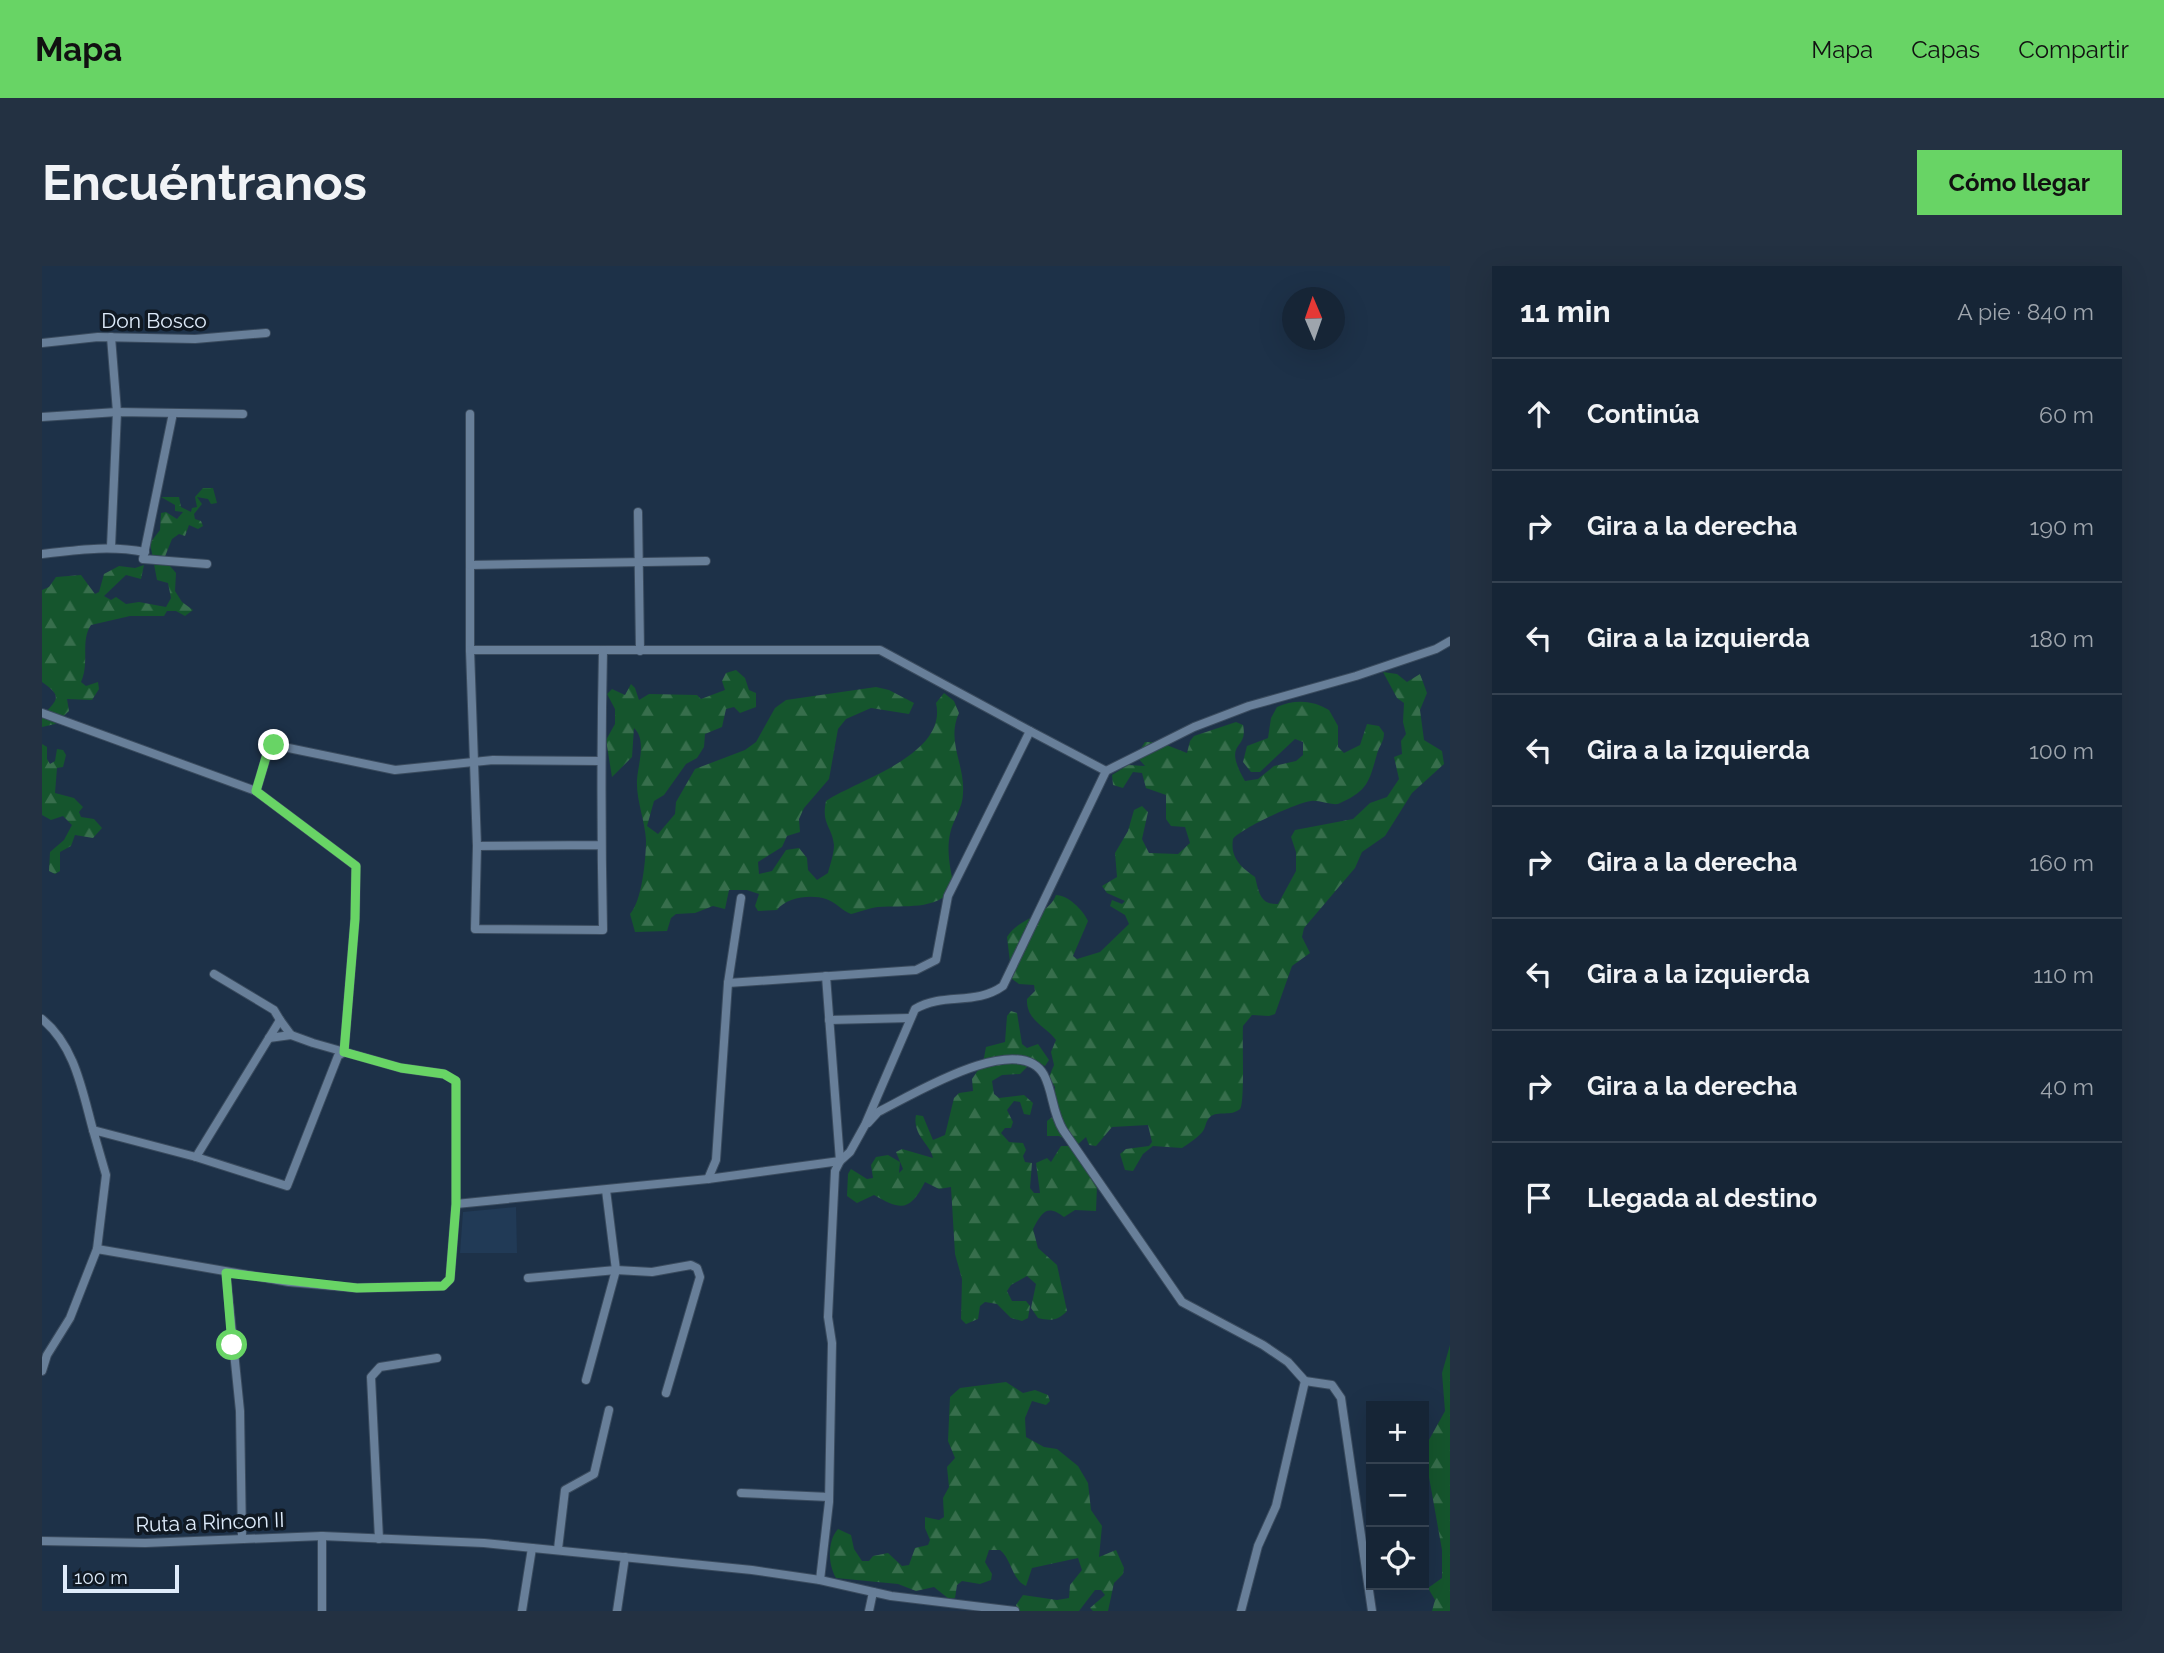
<!DOCTYPE html>
<html lang="es">
<meta charset="utf-8">
<style>
:root{--surface:#162536;--page:#233142;--text:#f1f3f6;--muted:#9ea5ad;--line:#354251;--accent:#68d465}
body{margin:0;font-family:Raleway,sans-serif;background:var(--page);color:var(--text)}
.controls{position:absolute;right:21px;bottom:21px;display:grid;overflow:hidden;border-radius:0px;box-shadow:0 7px 28px #0002}
.controls button{width:63px;height:63px;display:grid;place-items:center;padding:0;border:0;border-bottom:2px solid var(--line);background:var(--surface);color:var(--text);font:35px sans-serif}
.compass{position:absolute;left:1240px;top:21px;width:63px;height:63px;border-radius:50%;background:var(--surface);box-shadow:0 7px 28px #0002;rotate:358deg}
.scale{position:absolute;left:21px;bottom:18px;width:116px;box-sizing:border-box;padding-left:7px;border:4px solid #deebfa;border-top:0;font-size:19px;line-height:24px;white-space:nowrap;color:#deebfa;-webkit-text-stroke:5px #101923;paint-order:stroke}
.stop{position:absolute;width:21px;height:21px;margin:-16px;border:5px solid #68d465;border-radius:50%;background:#fff}
.stop.end{background:#68d465;border-color:#fff;box-shadow:0 2px 7px #0008}
.list{margin:0;padding:0;list-style:none}
h2{display:flex;justify-content:space-between;align-items:center;height:91px;margin:0;padding:0 28px;font-size:30px}
h2 small{font-size:23px;font-weight:400;color:var(--muted)}
.list li{display:grid;grid-template-columns:46px 1fr auto;gap:21px;align-items:center;box-sizing:border-box;height:112px;padding:0 28px;border-top:2px solid var(--line)}
.list b{display:block;font-size:26px;white-space:nowrap}
.list em{font-size:23px;font-style:normal;color:var(--muted)}
.icon{flex:none;width:38px;height:38px;fill:none;stroke:currentColor;stroke-width:2;stroke-linecap:round;stroke-linejoin:round}
.map{position:relative;flex:none;width:1408px;height:1345px;overflow:hidden;border-radius:0px}
header{display:flex;align-items:center;gap:42px;box-sizing:border-box;height:98px;padding:0 35px;background:var(--accent);color:#111}
header strong{font-size:33px}
nav{display:flex;gap:38px;margin-inline-start:auto;font-size:24px}
.intro{display:flex;align-items:center;justify-content:space-between;box-sizing:border-box;height:168px;padding:0 42px}
h1{margin:0;font-size:49px}
.button{padding:18px 32px;border-radius:0px;background:var(--accent);color:#111;font-size:24px;font-weight:700}
main{display:flex;gap:42px;padding:0 42px}
aside{flex:1;background:var(--surface);border-radius:0px;box-shadow:0 7px 28px #0002}
.map>svg:first-child{display:block}
.built{fill:#213a56}
.forest{fill:url(#forest-firs)}
.lines{fill:none;stroke-linecap:round;stroke-linejoin:round}
.minor-casing{stroke:#3a4b5e;stroke-width:10}
.minor{stroke:#687f99;stroke-width:8}
.route{stroke:#68d465;stroke-width:9}
.labels{text-anchor:middle;dominant-baseline:central;stroke-width:7;stroke-linejoin:round;paint-order:stroke}
.street-label{font-size:21px;fill:#deebfa;stroke:#101923}
</style>
<header>
<strong>Mapa</strong>
<nav><a>Mapa</a><a>Capas</a><a>Compartir</a></nav>
</header>
<div class="intro"><h1>Encuéntranos</h1><a class="button">Cómo llegar</a></div>
<main>
<div class="map">
<svg width="1408" height="1345" viewBox="0 0 1408 1345">
<defs>
<pattern id="forest-firs" width="22" height="20" patternUnits="userSpaceOnUse" patternTransform="scale(1.75)"><rect width="22" height="20" fill="#15552d"/><path d="M5 1l3.5 6h-7zM16 11l3.5 6h-7z" fill="#376e4c"/></pattern>
</defs>
<rect width="100%" height="100%" fill="#1d3148"/>
<polygon class="built" points="474,941 475,987 418,987 421,946"/>
<g class="forest">
<path d="M161,222h10l4,15 -6,1 -3,-5 -11,-2 5,7 -8,10 1,5 6,2 2,5 -5,3 -9,-4 -4,11 -6,-2 -7,5 -8,20 12,14 -1,18 7,11 11,8 -8,6 -9,-5h-9l-3,5h-34l-39,9c-11,16 -1,37 -10,57l5,4 12,-4 1,7 -7,11 -25,-1 2,12 -14,13 -13,3v-10c12,-16 24,-19 0,-35v-92l7,-3 7,-10 25,-2 14,19 4,-2 5,-18 15,-8 16,2 9,-3 -3,14 -15,-4 -22,21 7,4 5,-3 10,7 13,-2 27,5 5,-9 -3,-15 -11,-3 -7,-37 10,-13 1,-17 5,-1 11,7 6,-7 -8,-1v-6l-14,-8h18l2,10 10,5 1,-4 5,-1 -2,-10z"/>
<path d="M694,404l9,8 4,12 7,3v14l-16,6 -6,-6 -8,2 -4,18 -17,7 -1,13 -7,11 -11,6 -22,31 -10,6 -7,25 11,8 17,-20 1,-12 19,-33 50,-19 11,-8 19,-34 11,-8 90,-13 13,3 25,13 -5,11 -38,-6 -25,11 -8,10 -9,50 -25,29 -5,11 1,13 -13,4 -5,11 -24,15 1,12 13,-3 14,-21 13,-2 8,10 1,12 9,10 11,-7c2,-8 6,-19 6,-28 -2,-19 -13,-21 -8,-44 31,-21 122,-46 110,-98l8,-10 10,8 5,12c-13,28 6,51 4,80 0,15 -10,26 -13,41 -4,18 1,37 4,54 -19,23 -49,17 -76,19 -9,1 -19,5 -27,7 -9,-3 -15,-12 -25,-15 -14,-5 -40,-2 -49,11l-19,1 -3,-5 4,-12 -12,-4h-18l-4,19 -12,-3 -18,7 -19,1 -5,4 -4,13 -32,1 -5,-18c12,-13 16,-55 16,-74 -1,-20 -10,-40 -9,-60 1,-16 10,-40 -3,-52l-2,29 -20,20 -6,-37 9,-16v-15l-8,-15 5,-5 13,6 6,-11 4,4 4,12 10,-6 48,1 4,4 24,-9 -3,-9 4,-8z"/>
<path d="M1341,406l14,2 10,8 13,-8 7,19 -7,17 4,30 18,11 2,13 -32,29 -27,43 -23,16 -7,16 -51,60 -2,9 8,16 -18,13 -17,48 -6,2 -17,-1 -9,11c-1,15 2,77 -3,83 -9,8 -22,1 -30,8 -5,5 -4,10 -7,14 -3,5 -16,14 -21,17l-29,-2 -10,8 -10,17 -8,-1 -5,-16 6,-5 23,-3 3,-4 -4,-17 -36,2 -16,19 -7,-1 -3,-8 -9,8 -18,-9h-12v-15l8,-6v-28l-6,-10 5,-12 -3,-13 5,-12c-10,-14 -30,-19 -29,-41l8,-8 -1,-6 -15,-1 -7,-5 -5,-42c11,-19 41,-21 49,-42 12,0 27,15 32,26l-15,35 4,3 23,-7 29,-28 -4,-9 -15,-9 2,-6 10,4 3,-3 -18,-8 -5,-7 15,-9 -2,-24 13,-22 6,-21 8,-4 6,6 -6,27 7,14 29,1 12,-11 -5,-16 -14,-1 -5,-7v-24l-20,-7 -4,-15 -9,-1 -10,16 -10,-3 -1,-10 16,-10 17,1 -9,-10 9,-14h14l28,11 3,-12 4,-5 42,-14 7,3c6,27 -22,14 2,56l13,-2 16,-13 22,-5 7,-6v-13l-8,-3 -35,33h-9l-8,-10 4,-16 21,-8 3,-20 6,-11c17,-8 36,-7 52,3l9,16v21l6,6 16,-8 7,-21 12,2 5,7c0,9 -5,13 -7,21 -8,28 -9,37 -39,50 -9,1 -18,-4 -27,-3 -13,1 -71,28 -78,38 -3,19 8,28 22,38 4,15 5,28 23,27l18,-33v-19l-5,-15 4,-7 58,-11 17,-16 17,-6 12,-18 -5,-22 8,-3 -1,-13 5,-7 -3,-12 1,-19 -7,-5z"/>
<polygon points="0,478 5,481 5,493 8,498 13,495 15,483 21,484 24,489 21,501 15,502 13,527 32,532 41,541 37,546 39,551 52,553 60,562 51,572 33,569 29,580 18,586 18,605 13,608 7,605 8,586 22,574 30,559 21,550 9,554 0,549"/>
<path d="M969,745l6,2 5,31 5,4 11,-4 11,16 -4,6 -11,-6 -14,14 -18,1 -10,6 2,13 5,4 25,-3 9,8 -3,12 -6,-1 -4,-12 -6,-1 -7,9 6,12 -2,6h-6l-4,5 8,9 14,1 3,7 -3,6 2,6 7,1 -2,25 4,5h6l-4,-30 11,-5 4,4 10,-16h11l25,40 -1,25 -21,-1 -11,7c-17,-13 -22,-5 -31,12l5,19 19,17 10,46c-9,10 -17,10 -29,7l-7,-10 5,-24 -9,-8 -16,9 -4,6 5,10h14l4,5 -2,12 -6,3 -11,-3 -14,-14 -12,-2 -5,4 -2,13 -12,5 -5,-5 1,-40 -7,-25 -4,-67 -12,2 -14,-7c-15,29 -23,29 -51,13l-17,8 -10,-7 1,-22 3,-5 16,10 6,-1 -2,-13 5,-8 12,-2 12,7 -1,11 4,-4 -7,-17 6,-3 31,9c-2,-13 -21,-23 -17,-43l7,1 10,24 12,-5 9,-37 5,-5 14,-2 -1,-12 11,-16 3,-16 19,-5 2,-26z"/>
<polygon points="1408,1079 1408,1345 1390,1345 1393,1334 1386,1322 1400,1312 1400,1284 1382,1183 1403,1145 1400,1107"/>
<path d="M964,1116l17,11 12,-3 13,5 2,6 -4,4 -14,-4 -7,17 1,19 18,10 13,2 21,17 10,17 3,27 11,16 -3,31 17,-7 8,18 -1,6 -9,9 -6,28h-15l-3,-3 15,-13 -4,-5h-6l-16,21h-61l-2,-6 7,-10 34,5 12,-2 1,-13 12,-15 -4,-12 -46,10 -6,18c-14,-6 -14,-26 -26,-36h-11l-4,12 7,12 -1,6 -11,4 -18,-3 -5,4 -2,13 -6,1 -15,-12 -18,4 -18,-7 -62,-6c-8,-13 -9,-37 2,-49l13,6 3,14 8,12h7l4,-5 15,-3 14,13 7,-1 6,-17 13,-3 2,-5 -5,-12v-11l14,3 5,-3 -1,-19 6,-11 -2,-20 8,-9 -7,-17 2,-44 10,-9z"/>
</g>
<g class="lines">
<defs>
<g id="minor">
<polyline points="0,77 56,71 153,73 224,67"/>
<polyline points="131,147 101,293 165,298"/>
<polyline points="428,148 428,384 435,580"/>
<polyline points="0,151 75,146 201,148"/>
<polyline points="596,246 598,385"/>
<polyline points="69,281 75,146 69,71"/>
<path d="M0,288c35,-4 67,-9 103,-2"/>
<polyline points="428,299 664,295"/>
<polyline points="428,384 838,384 988,465 906,630 894,694 874,704 686,717"/>
<polyline points="0,447 214,525 314,600 313,653 302,786 296,790 245,920 154,891"/>
<polyline points="988,465 1064,505"/>
<polyline points="214,525 227,482 232,479 353,504 451,494 558,495"/>
<path d="M559,579l-124,1 -2,83 128,1c-2,-93 -2,-187 0,-280"/>
<polyline points="172,708 232,744 238,754"/>
<path d="M0,753c33,27 40,71 51,111"/>
<polyline points="787,754 868,752"/>
<polyline points="227,772 249,769"/>
<path d="M826,857l10,-11c31,-15 140,-83 166,-37 9,17 8,37 19,55l119,172 81,43 25,17 17,19 27,4 9,13 31,213"/>
<polyline points="666,913 674,894 686,717 699,632"/>
<polyline points="55,983 64,909 51,864 154,891 238,754 249,769 271,777 359,802 402,808 414,815 414,938"/>
<polyline points="184,1007 198,1145 200,1272"/>
<polyline points="486,1012 574,1004 610,1006 649,999 655,1002 658,1011 624,1127"/>
<path d="M0,1105l5,-16 23,-37 27,-69 192,33 68,6 86,-2 7,-7 6,-75 252,-25 132,-18 10,-9 15,-27 50,-116c29,-17 60,-3 88,-23l103,-215 88,-44 55,-21 107,-30 80,-27 14,-8"/>
<polyline points="544,1114 574,1004 564,924"/>
<polyline points="699,1227 787,1231"/>
<polyline points="280,1270 280,1345"/>
<polyline points="337,1273 329,1111 338,1101 395,1092"/>
<polyline points="0,1275 103,1277 280,1270 442,1277 710,1304 778,1314 849,1330 973,1345"/>
<polyline points="516,1283 523,1224 552,1208 567,1144"/>
<polyline points="778,1314 787,1236 790,1077 786,1051 793,905 798,895 784,710"/>
<polyline points="480,1345 490,1282"/>
<polyline points="575,1345 583,1291"/>
<polyline points="827,1345 831,1326"/>
<polyline points="1199,1345 1216,1280 1234,1240 1263,1115"/>
</g>
</defs>
<use href="#minor" class="minor-casing"/>
<use href="#minor" class="minor"/>
</g>
<g class="lines">
<polyline class="route" points="190,1079 184,1007 315,1022 401,1020 408,1013 414,938 414,815 402,808 359,802 302,786 313,653 314,600 214,525 227,481 232,479"/>
</g>
<g class="labels">
<g class="street-label">
<text x="112" y="54">Don Bosco</text>
<text transform="translate(168 1256) rotate(-2)">Ruta a Rincon II</text>
</g>
</g>
</svg>
<div class="controls">
<button>+</button>
<button>−</button>
<button><svg class="icon" aria-label="locate" viewBox="0 0 24 24"><circle cx="12" cy="12" r="6"/><path d="M12 2v4M12 18v4M2 12h4M18 12h4"/></svg></button>
</div>
<svg class="compass" viewBox="-18 -18 36 36"><path d="M0-13l5 13h-10z" fill="#e53935"/><path d="M0 13l5-13h-10z" fill="#9ea5ad"/></svg>
<div class="scale">100 m</div>
<div class="stop" style="left:190px;top:1079px"></div>
<div class="stop end" style="left:232px;top:479px"></div>
</div>
<aside>
<h2>11 min<small>A pie · 840 m</small></h2>
<ul class="list">
<li><svg class="icon" aria-label="ahead" viewBox="0 0 24 24"><path d="M12 20V5M6 11l6-6 6 6"/></svg><div><b>Continúa</b></div><em>60 m</em></li>
<li><svg class="icon" aria-label="right" viewBox="0 0 24 24"><path d="M7 20v-9h11M14 6l5 5-5 5"/></svg><div><b>Gira a la derecha</b></div><em>190 m</em></li>
<li><svg class="icon" aria-label="left" viewBox="0 0 24 24"><path d="M17 20v-9H6M10 6l-5 5 5 5"/></svg><div><b>Gira a la izquierda</b></div><em>180 m</em></li>
<li><svg class="icon" aria-label="left" viewBox="0 0 24 24"><path d="M17 20v-9H6M10 6l-5 5 5 5"/></svg><div><b>Gira a la izquierda</b></div><em>100 m</em></li>
<li><svg class="icon" aria-label="right" viewBox="0 0 24 24"><path d="M7 20v-9h11M14 6l5 5-5 5"/></svg><div><b>Gira a la derecha</b></div><em>160 m</em></li>
<li><svg class="icon" aria-label="left" viewBox="0 0 24 24"><path d="M17 20v-9H6M10 6l-5 5 5 5"/></svg><div><b>Gira a la izquierda</b></div><em>110 m</em></li>
<li><svg class="icon" aria-label="right" viewBox="0 0 24 24"><path d="M7 20v-9h11M14 6l5 5-5 5"/></svg><div><b>Gira a la derecha</b></div><em>40 m</em></li>
<li><svg class="icon" aria-label="arrive" viewBox="0 0 24 24"><path d="M6 21V4h12l-3 4 3 4H6"/></svg><div><b>Llegada al destino</b></div></li>
</ul>
</aside>
</main>
